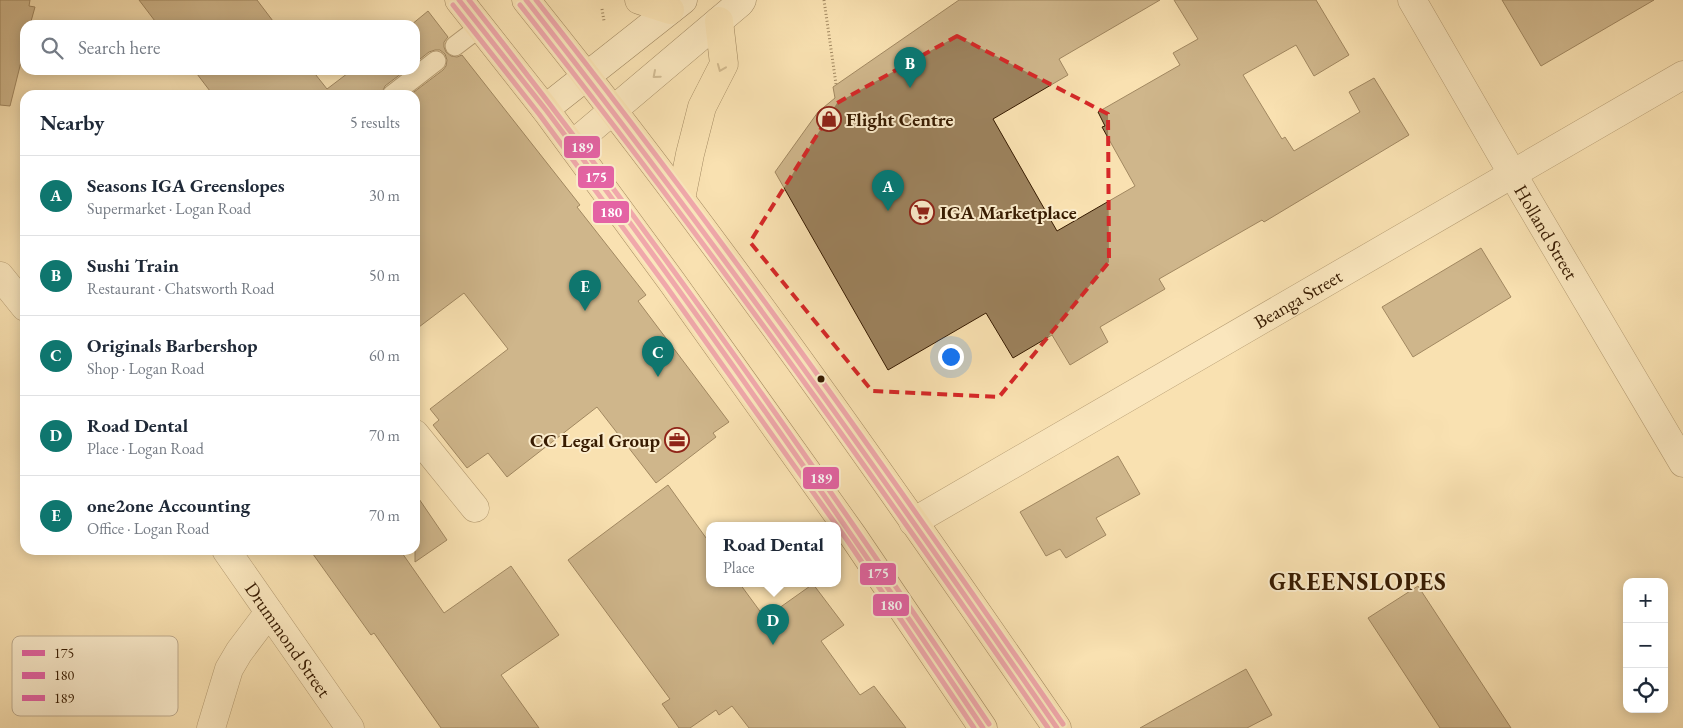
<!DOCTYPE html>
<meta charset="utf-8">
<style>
:root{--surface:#fff;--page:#f6f6f7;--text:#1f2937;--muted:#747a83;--line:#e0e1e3;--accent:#0f766e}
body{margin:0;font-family:"EB Garamond",serif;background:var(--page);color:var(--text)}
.controls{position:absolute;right:15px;bottom:15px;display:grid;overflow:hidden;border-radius:10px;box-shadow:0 2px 12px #0003}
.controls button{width:45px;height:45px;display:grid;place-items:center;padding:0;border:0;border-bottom:1px solid var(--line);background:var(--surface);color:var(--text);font:25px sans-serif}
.you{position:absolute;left:950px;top:356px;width:18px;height:18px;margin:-12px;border:4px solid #fff;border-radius:50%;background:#1a73e8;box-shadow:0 0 0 8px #1a73e833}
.badge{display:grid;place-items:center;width:32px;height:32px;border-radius:50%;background:var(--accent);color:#fff;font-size:16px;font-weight:700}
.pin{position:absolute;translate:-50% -41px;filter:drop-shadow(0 1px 2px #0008)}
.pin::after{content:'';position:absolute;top:26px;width:18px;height:15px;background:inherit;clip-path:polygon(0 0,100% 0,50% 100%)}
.popup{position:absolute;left:706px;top:522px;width:135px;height:65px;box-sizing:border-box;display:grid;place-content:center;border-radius:10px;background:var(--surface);filter:drop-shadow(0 1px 4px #0005);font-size:16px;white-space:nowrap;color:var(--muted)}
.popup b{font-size:19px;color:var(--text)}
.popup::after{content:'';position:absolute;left:50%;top:100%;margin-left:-10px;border:10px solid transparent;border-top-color:var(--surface)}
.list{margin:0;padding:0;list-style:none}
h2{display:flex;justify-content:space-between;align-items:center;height:65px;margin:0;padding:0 20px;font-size:21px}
h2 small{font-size:16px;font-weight:400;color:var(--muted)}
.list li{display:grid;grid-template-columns:32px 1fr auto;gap:15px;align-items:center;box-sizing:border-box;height:80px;padding:0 20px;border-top:1px solid var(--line)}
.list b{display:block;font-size:19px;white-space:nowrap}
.list p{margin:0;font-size:16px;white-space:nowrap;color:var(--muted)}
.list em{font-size:16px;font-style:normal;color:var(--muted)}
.icon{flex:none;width:28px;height:28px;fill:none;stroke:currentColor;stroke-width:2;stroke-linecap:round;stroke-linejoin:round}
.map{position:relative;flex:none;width:1683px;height:728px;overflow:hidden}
.search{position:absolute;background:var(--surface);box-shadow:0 2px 12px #0003;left:20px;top:20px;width:400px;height:55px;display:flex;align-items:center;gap:12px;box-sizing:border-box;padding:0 18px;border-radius:15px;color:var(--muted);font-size:19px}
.panel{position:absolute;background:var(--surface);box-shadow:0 2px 12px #0003;left:20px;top:90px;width:400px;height:465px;border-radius:15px}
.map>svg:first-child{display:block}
.building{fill:#9c825d;stroke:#371b01}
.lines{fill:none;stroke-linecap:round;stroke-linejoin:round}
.service-casing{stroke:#684c2d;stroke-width:21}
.minor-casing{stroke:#684c2d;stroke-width:29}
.secondary-casing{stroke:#371b01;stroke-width:29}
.primary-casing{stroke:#371b01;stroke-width:29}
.path{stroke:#371b01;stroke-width:3;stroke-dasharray:1 2.5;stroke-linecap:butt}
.service{stroke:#fbeccc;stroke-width:19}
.minor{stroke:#fbeccc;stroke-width:28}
.secondary{stroke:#fbeccc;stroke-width:28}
.primary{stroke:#f9e1b1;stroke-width:28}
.bus-1-casing{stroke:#fbeccc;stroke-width:9}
.bus-2-casing{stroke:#fbeccc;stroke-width:9}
.bus-3-casing{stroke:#fbeccc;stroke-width:9}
.bus-1{stroke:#e463a4;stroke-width:5}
.bus-2{stroke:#e463a4;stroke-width:5}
.bus-3{stroke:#e463a4;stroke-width:5}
.oneway{stroke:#a28862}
.oneway2{stroke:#a38e71}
.marked{fill:none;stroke:#d62828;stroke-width:4;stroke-dasharray:10 6;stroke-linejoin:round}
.bus-dot{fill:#371b01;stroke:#fbeccc;stroke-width:2}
.labels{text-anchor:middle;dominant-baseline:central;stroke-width:4;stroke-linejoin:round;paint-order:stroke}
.poi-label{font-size:19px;font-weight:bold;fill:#371b01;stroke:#fbeccc;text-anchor:start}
.street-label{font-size:19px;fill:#371b01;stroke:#fbeccc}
.district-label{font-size:24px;font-weight:bold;letter-spacing:1px;fill:#371b01;stroke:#fbeccc}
.key{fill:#fbeccc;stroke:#c0ad8f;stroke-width:1}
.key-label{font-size:14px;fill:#371b01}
.line-badge{stroke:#fbeccc;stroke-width:2}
.badge-label{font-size:14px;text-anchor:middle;font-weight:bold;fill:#fff}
</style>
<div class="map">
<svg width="1683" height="728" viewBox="0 0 1683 728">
<rect width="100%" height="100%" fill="#f9e1b1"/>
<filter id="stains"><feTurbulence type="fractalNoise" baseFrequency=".004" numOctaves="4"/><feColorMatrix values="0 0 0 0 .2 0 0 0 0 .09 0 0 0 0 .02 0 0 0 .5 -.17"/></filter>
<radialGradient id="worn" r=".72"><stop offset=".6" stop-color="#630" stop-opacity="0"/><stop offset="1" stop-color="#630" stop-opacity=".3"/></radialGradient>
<g class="building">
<polygon points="0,0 30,0 29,6 35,7 30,25 25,25 25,46 10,106 0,105"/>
<polygon points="139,0 257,0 276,25 158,25"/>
<polygon points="959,0 1160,0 1059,59 1068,75 993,119 1057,231 1135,186 1102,127 1105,126 1098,112 1180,65 1173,53 1198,39 1174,0 1316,0 1349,55 1314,76 1296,45 1243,75 1282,139 1285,137 1294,151 1360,112 1349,92 1374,78 1409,135 1264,222 1262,220 1159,279 1165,289 1100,327 1108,342 1070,365 1052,335 1013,358 986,313 888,370 775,172 818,112 835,98 833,87"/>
<polygon points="1502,0 1654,0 1541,66"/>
<polygon points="428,11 448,37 444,42 444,47 446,52 451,56 457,57 462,55 580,205 577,207 646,295 638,301 729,422 713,433 716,437 656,483 597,407 507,477 488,453 467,468 433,425 439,420 430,409 508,349 464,293 415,330 415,95 410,95 443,70 446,66 447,60 445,54 440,50 435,50 429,52 415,63 415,25 411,25"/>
<polygon points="194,70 312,70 327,89 352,70 406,70 385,86 381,95 213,95"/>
<polygon points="1481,248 1511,297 1413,357 1382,307"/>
<polygon points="1118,456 1140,494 1096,518 1106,535 1066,558 1060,549 1046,556 1020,512"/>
<polygon points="668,485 709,542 709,584 740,584 765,618 813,584 844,625 821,641 860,695 874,686 906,728 749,728 732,706 719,715 716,710 690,728 679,728 662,704 670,699 568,560"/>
<polygon points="415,493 447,540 415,562"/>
<polygon points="310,550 400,550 444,613 511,566 559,635 501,675 539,728 441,728 374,633 371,635"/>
<polygon points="1418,586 1511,728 1440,728 1368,618"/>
<polygon points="1246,669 1272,715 1247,728 1140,728"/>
</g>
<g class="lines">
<defs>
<g id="service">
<polyline points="455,46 480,27"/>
<polyline points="392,95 436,61"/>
</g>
<g id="minor">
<path id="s1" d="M1412,0l115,199 156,264"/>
<polyline points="0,276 25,307"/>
<polyline points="415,434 475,508"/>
<path id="s2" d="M913,522l770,-447"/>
<path id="s3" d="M226,550l124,178"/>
<polyline points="211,728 229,669 239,652 269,612"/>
</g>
<g id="secondary">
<polyline points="545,109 683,0"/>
<polyline points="572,145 740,3 742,0"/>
</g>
<g id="primary">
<polyline points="459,0 545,109 672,282 853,536 983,728"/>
<path d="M526,0c188,234 361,481 531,728"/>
<polyline points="639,0 670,10"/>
<polyline points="681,199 690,154 702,107 724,64 719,21"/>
</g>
</defs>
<use href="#service" class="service-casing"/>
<use href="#minor" class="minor-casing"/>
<use href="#secondary" class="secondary-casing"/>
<use href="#primary" class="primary-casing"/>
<g class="path">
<polyline points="824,0 836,84"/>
<polyline points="602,9 604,21"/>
</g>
<use href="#service" class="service"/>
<use href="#minor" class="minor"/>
<use href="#secondary" class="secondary"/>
<use href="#primary" class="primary"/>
<defs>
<g id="bus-1">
<path d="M459,0c29,37 58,73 87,110 152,201 296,409 437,618"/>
<path d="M526,0c186,236 360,481 531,728"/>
</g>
<g id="bus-2">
<polyline points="453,5 539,114 666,286 847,540 974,728"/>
<path d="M520,5c185,234 358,477 528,723"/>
</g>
<g id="bus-3">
<path d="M469,0c184,233 354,478 520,724"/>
<path d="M536,0c185,234 357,478 527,724"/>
</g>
</defs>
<use href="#bus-1" class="bus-1-casing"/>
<use href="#bus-2" class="bus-2-casing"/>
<use href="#bus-3" class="bus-3-casing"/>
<use href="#bus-1" class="bus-1"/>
<use href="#bus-2" class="bus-2"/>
<use href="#bus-3" class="bus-3"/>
</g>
<defs><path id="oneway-chevron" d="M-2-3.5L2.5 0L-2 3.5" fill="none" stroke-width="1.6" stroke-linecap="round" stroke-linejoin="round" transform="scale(1.25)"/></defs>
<use class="oneway" href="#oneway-chevron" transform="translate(721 68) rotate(112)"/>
<use class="oneway2" href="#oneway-chevron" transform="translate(656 75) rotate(139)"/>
<path d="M0 0H1683V728H0ZM957,36l151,78 1,148 -110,135 -127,-6 -122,-149 87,-139z" fill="#f9e1b1" fill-opacity=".55" fill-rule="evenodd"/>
<path class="marked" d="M957,36l151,78 1,148 -110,135 -127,-6 -122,-149 87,-139z"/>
<defs>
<symbol id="shop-ring" viewBox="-11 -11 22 22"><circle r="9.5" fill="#fbeccc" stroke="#8f2418" stroke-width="1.5"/><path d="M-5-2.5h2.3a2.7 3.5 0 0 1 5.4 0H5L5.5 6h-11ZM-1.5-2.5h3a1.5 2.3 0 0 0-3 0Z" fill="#8f2418"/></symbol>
<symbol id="supermarket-ring" viewBox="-11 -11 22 22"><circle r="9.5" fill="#fbeccc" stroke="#8f2418" stroke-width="1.5"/><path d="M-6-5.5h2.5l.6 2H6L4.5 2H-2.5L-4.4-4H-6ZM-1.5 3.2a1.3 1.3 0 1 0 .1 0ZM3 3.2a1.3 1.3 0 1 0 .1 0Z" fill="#8f2418"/></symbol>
<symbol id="office-ring" viewBox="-11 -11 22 22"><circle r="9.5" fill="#fbeccc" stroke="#8f2418" stroke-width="1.5"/><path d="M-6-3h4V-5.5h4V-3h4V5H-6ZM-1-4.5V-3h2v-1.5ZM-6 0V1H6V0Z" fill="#8f2418"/></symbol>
</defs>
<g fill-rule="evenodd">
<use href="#shop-ring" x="815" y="105" width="28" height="28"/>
<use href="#supermarket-ring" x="908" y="198" width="28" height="28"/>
<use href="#office-ring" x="663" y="426" width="28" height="28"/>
</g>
<circle class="bus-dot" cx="821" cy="379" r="4.5"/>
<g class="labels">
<g class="poi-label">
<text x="846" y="119">Flight Centre</text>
<text x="940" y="212">IGA Marketplace</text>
<text x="660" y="440" text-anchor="end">CC Legal Group</text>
</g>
<g class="street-label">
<text stroke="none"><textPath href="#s1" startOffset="268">Holland Street</textPath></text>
<text stroke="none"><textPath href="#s2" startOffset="445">Beanga Street</textPath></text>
<text stroke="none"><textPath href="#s3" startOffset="109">Drummond Street</textPath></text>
</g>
<g class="district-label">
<text x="1358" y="581">GREENSLOPES</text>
</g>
</g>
<rect x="12" y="636" width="166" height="80" rx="8" class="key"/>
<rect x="22" y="650" width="23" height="6" fill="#e463a4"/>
<rect x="22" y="672" width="23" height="7" fill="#e463a4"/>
<rect x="22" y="695" width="23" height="6" fill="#e463a4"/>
<g class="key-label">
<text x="54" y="658">175</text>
<text x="54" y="680">180</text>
<text x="54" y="703">189</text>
</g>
<g class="line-badge">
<rect x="563" y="135" width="38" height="24" rx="5" fill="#e463a4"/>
<rect x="577" y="165" width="38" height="24" rx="5" fill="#e463a4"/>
<rect x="592" y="200" width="38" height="24" rx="5" fill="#e463a4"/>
<rect x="802" y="466" width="38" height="24" rx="5" fill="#e463a4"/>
<rect x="859" y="562" width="38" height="24" rx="5" fill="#e463a4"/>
<rect x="872" y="593" width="38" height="24" rx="5" fill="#e463a4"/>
</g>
<g class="badge-label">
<text x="582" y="152">189</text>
<text x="596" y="182">175</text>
<text x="611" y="217">180</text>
<text x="821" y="483">189</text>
<text x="878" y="578">175</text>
<text x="891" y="610">180</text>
</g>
<rect width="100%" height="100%" filter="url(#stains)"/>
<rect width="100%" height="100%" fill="url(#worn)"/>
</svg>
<div class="controls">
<button>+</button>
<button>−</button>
<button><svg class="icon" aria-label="locate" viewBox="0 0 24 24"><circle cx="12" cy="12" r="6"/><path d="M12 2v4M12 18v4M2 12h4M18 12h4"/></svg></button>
</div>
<div class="you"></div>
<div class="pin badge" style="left:888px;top:211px">A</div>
<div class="pin badge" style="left:910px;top:88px">B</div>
<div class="pin badge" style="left:658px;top:377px">C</div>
<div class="pin badge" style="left:773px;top:645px">D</div>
<div class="popup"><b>Road Dental</b>Place</div>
<div class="pin badge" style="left:585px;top:311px">E</div>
<div class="search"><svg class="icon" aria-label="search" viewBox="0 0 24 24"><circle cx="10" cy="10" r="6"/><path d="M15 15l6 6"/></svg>Search here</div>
<section class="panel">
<h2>Nearby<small>5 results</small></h2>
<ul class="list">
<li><span class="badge">A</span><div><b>Seasons IGA Greenslopes</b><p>Supermarket · Logan Road</p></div><em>30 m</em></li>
<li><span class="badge">B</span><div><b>Sushi Train</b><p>Restaurant · Chatsworth Road</p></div><em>50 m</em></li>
<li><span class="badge">C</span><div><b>Originals Barbershop</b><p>Shop · Logan Road</p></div><em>60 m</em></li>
<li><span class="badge">D</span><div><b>Road Dental</b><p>Place · Logan Road</p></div><em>70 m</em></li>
<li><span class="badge">E</span><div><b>one2one Accounting</b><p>Office · Logan Road</p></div><em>70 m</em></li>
</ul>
</section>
</div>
